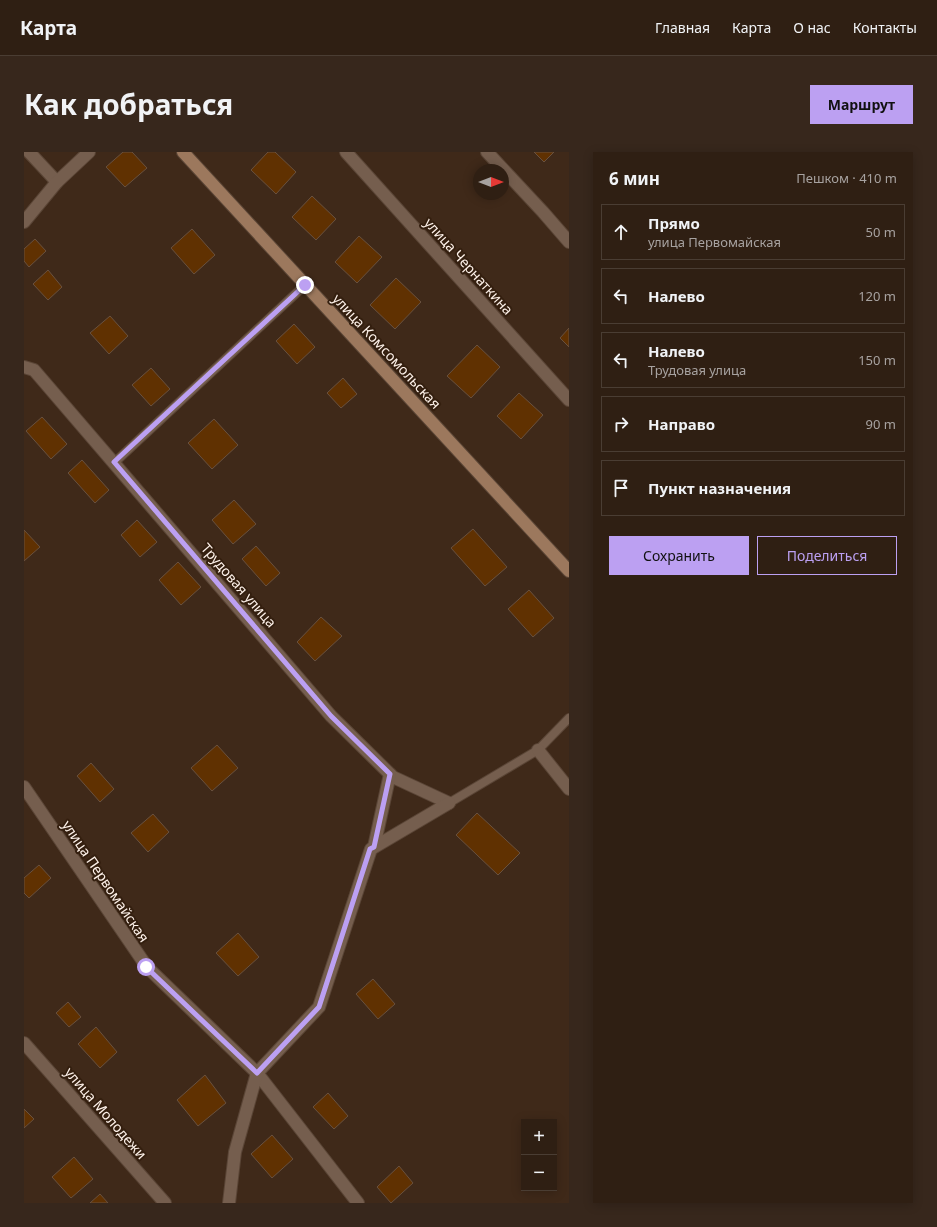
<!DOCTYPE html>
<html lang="ru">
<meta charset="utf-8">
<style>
:root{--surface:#2f1f13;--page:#37271c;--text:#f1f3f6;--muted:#a7a2a0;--line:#4a3d33;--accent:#bca0f2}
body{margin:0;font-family:"Noto Sans",sans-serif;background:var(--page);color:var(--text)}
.controls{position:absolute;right:12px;bottom:12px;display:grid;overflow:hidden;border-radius:0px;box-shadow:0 2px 10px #0003}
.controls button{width:36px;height:36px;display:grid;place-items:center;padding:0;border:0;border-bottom:1px solid var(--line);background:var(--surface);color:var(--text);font:20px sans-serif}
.compass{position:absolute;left:449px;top:12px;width:36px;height:36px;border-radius:50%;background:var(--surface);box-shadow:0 2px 10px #0003;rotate:90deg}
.stop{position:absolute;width:12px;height:12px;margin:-9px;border:3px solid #bca0f2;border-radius:50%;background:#fff}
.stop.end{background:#bca0f2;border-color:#fff;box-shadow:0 1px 4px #0008}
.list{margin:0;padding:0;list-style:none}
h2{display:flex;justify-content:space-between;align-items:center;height:52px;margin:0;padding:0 16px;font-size:17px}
h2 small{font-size:13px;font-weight:400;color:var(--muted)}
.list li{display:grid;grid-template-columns:26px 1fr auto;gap:12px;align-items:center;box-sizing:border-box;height:56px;margin:0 8px 8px;padding:0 8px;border:1px solid var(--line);border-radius:0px}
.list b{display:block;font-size:15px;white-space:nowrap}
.list p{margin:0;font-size:13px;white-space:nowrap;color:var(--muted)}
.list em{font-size:13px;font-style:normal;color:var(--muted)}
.actions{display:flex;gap:8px;padding:12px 16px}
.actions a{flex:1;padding:9px 0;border:1px solid var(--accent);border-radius:0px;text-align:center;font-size:14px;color:var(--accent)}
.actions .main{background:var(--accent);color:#111}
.icon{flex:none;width:22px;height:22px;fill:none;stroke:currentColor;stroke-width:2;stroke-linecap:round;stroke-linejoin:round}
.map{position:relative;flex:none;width:545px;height:1051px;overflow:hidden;border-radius:0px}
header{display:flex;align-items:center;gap:24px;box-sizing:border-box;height:56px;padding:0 20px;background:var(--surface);border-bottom:1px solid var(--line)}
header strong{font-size:19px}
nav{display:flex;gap:22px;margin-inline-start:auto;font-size:14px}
.intro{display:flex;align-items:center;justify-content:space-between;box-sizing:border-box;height:96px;padding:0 24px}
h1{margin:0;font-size:28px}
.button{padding:10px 18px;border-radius:0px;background:var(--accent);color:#111;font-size:14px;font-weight:700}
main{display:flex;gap:24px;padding:0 24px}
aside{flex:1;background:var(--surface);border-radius:0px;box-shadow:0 2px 10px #0003}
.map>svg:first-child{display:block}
.building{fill:#603101;stroke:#69513f}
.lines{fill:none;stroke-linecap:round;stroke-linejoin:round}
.lane-casing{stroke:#5a4536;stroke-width:10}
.street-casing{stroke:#5a4536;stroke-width:14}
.secondary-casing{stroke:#5a4536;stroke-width:14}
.lane{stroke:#755e4e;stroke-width:8}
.street{stroke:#755e4e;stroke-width:12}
.secondary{stroke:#9c785d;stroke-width:12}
.route{stroke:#bca0f2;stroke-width:5}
.labels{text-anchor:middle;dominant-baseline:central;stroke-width:4;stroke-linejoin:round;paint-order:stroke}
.street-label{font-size:14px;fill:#fef2ea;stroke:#341f0f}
</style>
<header>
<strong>Карта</strong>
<nav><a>Главная</a><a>Карта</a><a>О нас</a><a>Контакты</a></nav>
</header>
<div class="intro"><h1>Как добраться</h1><a class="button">Маршрут</a></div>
<main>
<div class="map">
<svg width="545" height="1051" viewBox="0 0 545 1051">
<rect width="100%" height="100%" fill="#3f2919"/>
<g class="building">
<polygon points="99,0 108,0 123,16 101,35 82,15"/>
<polygon points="244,0 251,0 272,20 252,42 227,18"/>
<polygon points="510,0 530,0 520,10"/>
<polygon points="288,44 312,67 292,88 268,65"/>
<polygon points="168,77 191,103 170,122 147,96"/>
<polygon points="335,84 358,105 333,131 311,110"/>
<polygon points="11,87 22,99 5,115 0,109 0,97"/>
<polygon points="24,118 38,135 24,148 9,132"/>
<polygon points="372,126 397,150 371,177 346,153"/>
<polygon points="86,164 104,184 85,202 66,181"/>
<polygon points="270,172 291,195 273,212 252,189"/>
<polygon points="545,176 545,195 536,186"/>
<polygon points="453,193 476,215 447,246 423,224"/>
<polygon points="127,216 146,237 127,254 108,233"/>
<polygon points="319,226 333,242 317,256 303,241"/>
<polygon points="495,241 519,263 497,287 473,264"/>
<polygon points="18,265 43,292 27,307 2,279"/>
<polygon points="190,267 214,293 188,317 164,291"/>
<polygon points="58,308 85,338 71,351 44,321"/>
<polygon points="210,348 232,372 209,392 188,368"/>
<polygon points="113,368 133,390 116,405 97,383"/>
<polygon points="449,377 483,415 461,434 427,396"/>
<polygon points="0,378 16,395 0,409"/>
<polygon points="232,394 256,421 242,434 218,407"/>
<polygon points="154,410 177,435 157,453 135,428"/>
<polygon points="505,438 530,466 509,485 484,457"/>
<polygon points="297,465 318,484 291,509 273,490"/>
<polygon points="193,593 214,616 188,639 167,616"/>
<polygon points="67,611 90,637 76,650 53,624"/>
<polygon points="453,661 496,701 474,723 432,683"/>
<polygon points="129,662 145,680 124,700 107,681"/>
<polygon points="15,713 27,726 5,746 0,741 0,726"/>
<polygon points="214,781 235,805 214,824 192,801"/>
<polygon points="349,827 371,852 354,867 332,842"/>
<polygon points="44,850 57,865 45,875 32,861"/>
<polygon points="72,875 93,900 76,916 54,892"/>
<polygon points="181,923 202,951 174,974 153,948"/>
<polygon points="304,941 324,964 310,977 289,955"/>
<polygon points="0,957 10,967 0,976"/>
<polygon points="248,983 269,1007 248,1026 227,1002"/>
<polygon points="50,1005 69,1027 47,1046 28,1025"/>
<polygon points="375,1014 389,1031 367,1051 353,1035"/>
<polygon points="76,1042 84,1051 66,1051"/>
</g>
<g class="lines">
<defs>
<g id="lane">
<polyline points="90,311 281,133"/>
<polyline points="425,651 514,598 545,566"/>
</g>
<g id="street">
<polyline points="5,0 33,30"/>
<polyline points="322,0 545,248"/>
<polyline points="463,0 519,60 545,90"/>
<polyline points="0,70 33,30 65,0"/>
<polyline points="0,215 10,218 307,564 369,625 425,651"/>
<polyline points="514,598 545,637"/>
<polyline points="0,635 123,815 233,921 334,1051"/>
<polyline points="350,695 366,622"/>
<polyline points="0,891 141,1051"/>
<polyline points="205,1051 211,1000 233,921 295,855 347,697 425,651"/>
</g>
<polyline id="secondary" points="159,0 545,419"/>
</defs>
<use href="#lane" class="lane-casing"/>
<use href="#street" class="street-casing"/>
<use href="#secondary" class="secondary-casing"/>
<use href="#lane" class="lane"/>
<use href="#street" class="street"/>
<use href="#secondary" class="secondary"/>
</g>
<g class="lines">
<polyline class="route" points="122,815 233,921 295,855 346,697 350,695 366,622 307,564 90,310 281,133"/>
</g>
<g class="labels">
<g class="street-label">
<text transform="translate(445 114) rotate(48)">улица Чернаткина</text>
<text transform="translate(363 199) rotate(47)">улица Комсомольская</text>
<text transform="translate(215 433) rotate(49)">Трудовая улица</text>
<text transform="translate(82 729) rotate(56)">улица Первомайская</text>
<text transform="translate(82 961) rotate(49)">улица Молодежи</text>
</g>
</g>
</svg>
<div class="controls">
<button>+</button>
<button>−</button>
</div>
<svg class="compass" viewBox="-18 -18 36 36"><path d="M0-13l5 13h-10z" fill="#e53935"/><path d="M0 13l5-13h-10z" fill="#a7a2a0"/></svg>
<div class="stop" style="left:122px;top:815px"></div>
<div class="stop end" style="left:281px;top:133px"></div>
</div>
<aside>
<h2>6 мин<small>Пешком · 410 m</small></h2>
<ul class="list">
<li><svg class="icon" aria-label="ahead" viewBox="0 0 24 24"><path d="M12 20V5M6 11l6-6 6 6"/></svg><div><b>Прямо</b><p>улица Первомайская</p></div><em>50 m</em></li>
<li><svg class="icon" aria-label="left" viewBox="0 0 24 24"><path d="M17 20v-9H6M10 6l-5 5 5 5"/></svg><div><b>Налево</b></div><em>120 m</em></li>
<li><svg class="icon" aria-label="left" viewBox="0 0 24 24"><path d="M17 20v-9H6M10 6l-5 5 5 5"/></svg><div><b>Налево</b><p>Трудовая улица</p></div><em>150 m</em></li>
<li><svg class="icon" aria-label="right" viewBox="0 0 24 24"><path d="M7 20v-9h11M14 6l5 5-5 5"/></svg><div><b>Направо</b></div><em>90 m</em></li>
<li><svg class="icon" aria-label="arrive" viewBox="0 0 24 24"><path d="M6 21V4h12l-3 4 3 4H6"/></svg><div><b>Пункт назначения</b></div></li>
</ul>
<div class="actions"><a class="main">Сохранить</a><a>Поделиться</a></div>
</aside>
</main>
